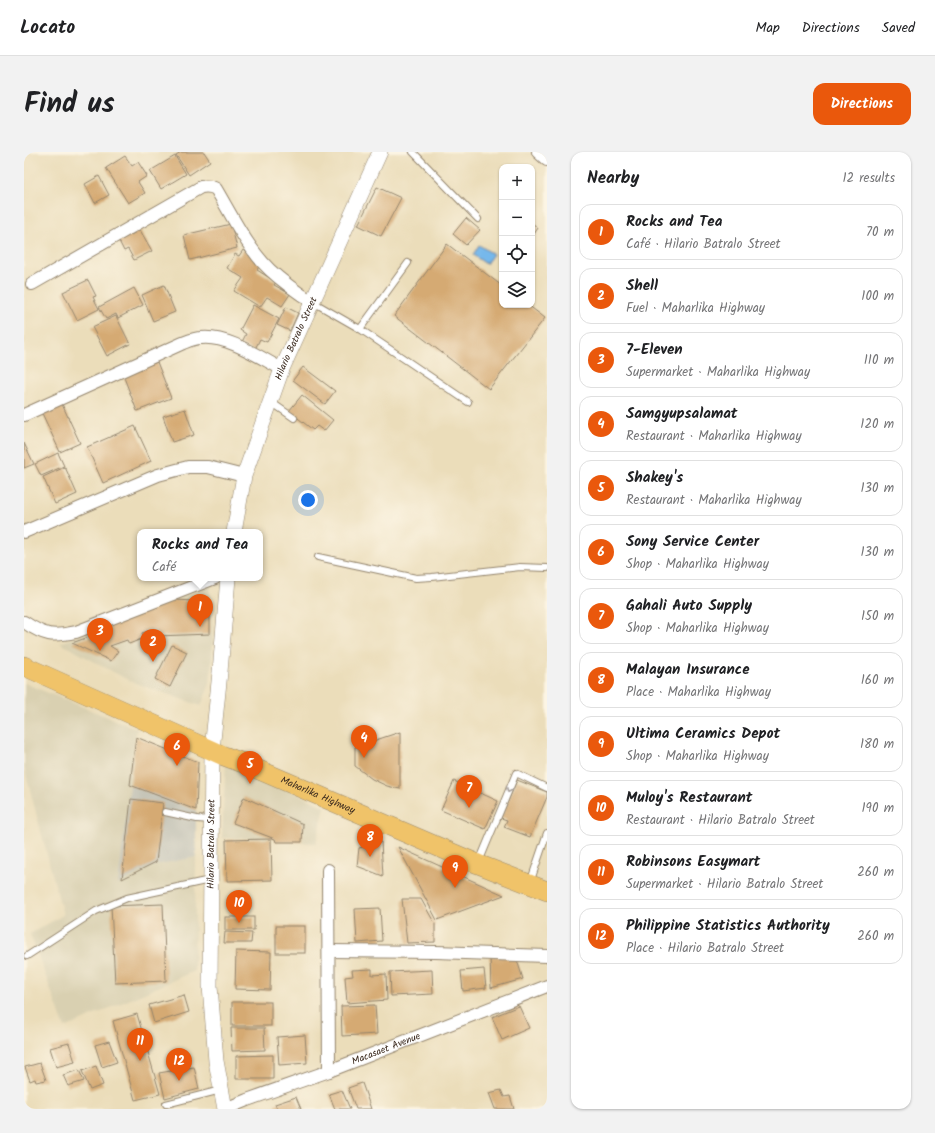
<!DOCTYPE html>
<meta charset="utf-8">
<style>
:root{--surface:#fff;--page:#f2f2f2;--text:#202124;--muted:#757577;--line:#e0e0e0;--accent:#ea580c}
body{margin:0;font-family:Kalam,sans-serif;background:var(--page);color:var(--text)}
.controls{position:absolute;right:12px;top:12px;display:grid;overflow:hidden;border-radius:8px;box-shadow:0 1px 3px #0004}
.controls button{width:36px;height:36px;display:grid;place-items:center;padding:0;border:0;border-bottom:1px solid var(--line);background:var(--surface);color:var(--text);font:20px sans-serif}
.you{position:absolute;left:284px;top:348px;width:14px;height:14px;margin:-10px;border:3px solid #fff;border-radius:50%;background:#1a73e8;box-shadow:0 0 0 6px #1a73e833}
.badge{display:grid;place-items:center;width:26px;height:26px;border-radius:50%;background:var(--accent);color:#fff;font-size:13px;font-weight:700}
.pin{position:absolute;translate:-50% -33px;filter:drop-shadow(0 1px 2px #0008)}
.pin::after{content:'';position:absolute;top:21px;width:14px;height:12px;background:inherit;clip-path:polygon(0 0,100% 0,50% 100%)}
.popup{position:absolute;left:113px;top:377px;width:126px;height:52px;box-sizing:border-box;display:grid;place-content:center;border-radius:8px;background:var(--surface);filter:drop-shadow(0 1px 3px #0005);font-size:13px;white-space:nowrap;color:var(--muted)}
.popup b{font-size:15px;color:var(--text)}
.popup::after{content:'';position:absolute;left:50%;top:100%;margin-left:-8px;border:8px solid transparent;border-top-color:var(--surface)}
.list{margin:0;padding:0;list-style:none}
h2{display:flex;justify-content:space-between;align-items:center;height:52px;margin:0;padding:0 16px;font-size:17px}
h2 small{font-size:13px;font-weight:400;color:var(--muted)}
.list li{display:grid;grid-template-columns:26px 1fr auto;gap:12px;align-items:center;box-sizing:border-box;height:56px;margin:0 8px 8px;padding:0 8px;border:1px solid var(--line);border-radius:12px}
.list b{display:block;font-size:15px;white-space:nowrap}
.list p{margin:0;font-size:13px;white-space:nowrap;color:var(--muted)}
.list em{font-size:13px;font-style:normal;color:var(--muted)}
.icon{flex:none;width:22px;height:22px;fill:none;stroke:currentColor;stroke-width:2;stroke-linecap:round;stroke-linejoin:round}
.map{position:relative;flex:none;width:523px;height:957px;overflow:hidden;border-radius:12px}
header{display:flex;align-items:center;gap:24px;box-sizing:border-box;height:56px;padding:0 20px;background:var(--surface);border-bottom:1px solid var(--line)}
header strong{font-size:19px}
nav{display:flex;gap:22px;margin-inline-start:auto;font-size:14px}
.intro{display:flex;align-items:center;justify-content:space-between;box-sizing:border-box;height:96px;padding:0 24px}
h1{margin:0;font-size:28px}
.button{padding:10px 18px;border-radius:12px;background:var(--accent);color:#fff;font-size:14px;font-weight:700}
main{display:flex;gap:24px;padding:0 24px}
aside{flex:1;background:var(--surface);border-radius:12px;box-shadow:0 1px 3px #0004}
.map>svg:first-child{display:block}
.built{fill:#d9d0b1}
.industrial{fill:#c6c5b8}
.water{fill:#76b8eb;stroke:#587184}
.building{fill:#d5aa73}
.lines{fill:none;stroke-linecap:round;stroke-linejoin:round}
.service-casing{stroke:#93846c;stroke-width:8}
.minor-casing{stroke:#93846c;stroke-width:14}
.tertiary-casing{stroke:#93846c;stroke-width:16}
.primary-casing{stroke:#93846c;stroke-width:20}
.service{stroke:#fff;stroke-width:6}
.minor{stroke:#fff;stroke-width:12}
.tertiary{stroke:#fff;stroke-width:15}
.primary{stroke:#f0c369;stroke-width:19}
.oneway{stroke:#a79f9a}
.labels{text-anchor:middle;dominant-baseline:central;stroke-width:3;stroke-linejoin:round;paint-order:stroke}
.street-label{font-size:10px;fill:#3b2a1e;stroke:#fcf5e5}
</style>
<header>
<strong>Locato</strong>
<nav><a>Map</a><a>Directions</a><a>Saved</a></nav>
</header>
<div class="intro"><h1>Find us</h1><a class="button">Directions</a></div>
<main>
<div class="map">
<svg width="523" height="957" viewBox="0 0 523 957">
<rect width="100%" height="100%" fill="#fcf5e5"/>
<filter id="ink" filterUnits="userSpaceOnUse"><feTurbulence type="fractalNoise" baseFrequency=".025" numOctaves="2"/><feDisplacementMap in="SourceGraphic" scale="8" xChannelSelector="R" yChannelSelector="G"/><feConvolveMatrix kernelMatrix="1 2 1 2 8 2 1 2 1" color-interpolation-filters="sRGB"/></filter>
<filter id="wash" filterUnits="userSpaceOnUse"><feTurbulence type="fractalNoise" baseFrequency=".012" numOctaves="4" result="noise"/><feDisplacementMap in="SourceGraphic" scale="16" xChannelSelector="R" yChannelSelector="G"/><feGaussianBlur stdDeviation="0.9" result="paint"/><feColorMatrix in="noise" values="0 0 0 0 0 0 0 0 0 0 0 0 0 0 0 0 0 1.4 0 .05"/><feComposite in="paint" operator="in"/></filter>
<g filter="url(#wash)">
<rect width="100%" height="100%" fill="#ebddba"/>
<g class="built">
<polygon points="186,434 189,491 186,531 177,554 106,529 36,491"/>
<polygon points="0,531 113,577 94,732 131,713 172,705 170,819 41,876 6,782 39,763 0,615"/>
<polygon points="202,609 301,655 292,691 252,690 251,687 198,686"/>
</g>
<polygon class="industrial" points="106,633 172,658 172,705 131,713 94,732"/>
<polygon class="water" points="455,93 469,102 462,112 449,103"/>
<g id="blocks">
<g class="building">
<polygon points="157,0 180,0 186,9 165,23 152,3"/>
<polygon points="101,4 108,14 114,10 123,24 114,30 121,41 104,51 82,16"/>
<polygon points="151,4 162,22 137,37 126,19"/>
<polygon points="75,24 85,43 71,51 61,32"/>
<polygon points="353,35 377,46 357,84 334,73"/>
<polygon points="442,66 456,78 442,93 429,82"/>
<polygon points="508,71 514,76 508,85"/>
<polygon points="207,72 213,96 166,108 160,83"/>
<polygon points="116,78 128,99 110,108 104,97 100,99 95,89"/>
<polygon points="423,92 478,134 478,153 504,153 521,166 465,237 370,164"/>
<polygon points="219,98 238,109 233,118 252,130 250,133 266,142 258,154 243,145 236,155 210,139 219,126 203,116 211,102 215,104"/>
<polygon points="64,128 72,144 69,145 75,157 53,168 39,140"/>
<polygon points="140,133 151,160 129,169 118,143"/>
<polygon points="110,136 119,153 94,166 92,162 82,167 75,155"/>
<polygon points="229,153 255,167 243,190 236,187 230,199 217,192 222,182 216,178"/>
<polygon points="262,155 274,161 266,179 253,173"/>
<polygon points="92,164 106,192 83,204 68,175"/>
<polygon points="133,210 147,246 113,259 99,223"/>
<polygon points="279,215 311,239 301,252 269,228"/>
<polygon points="278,243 309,268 300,279 293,274 289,278 265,259"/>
<polygon points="37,250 56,291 36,300 17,259"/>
<polygon points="161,257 170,283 148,290 139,264"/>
<polygon points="111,274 127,309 79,331 63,295"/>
<polygon points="0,291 10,312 0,316"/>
<polygon points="34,301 40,314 17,324 11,312"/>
<polygon points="41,315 53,342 31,352 19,325"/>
<polygon points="150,448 171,449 171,457 186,460 186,482 133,484 130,477 118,481 120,486 105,492 103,488 86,494 94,499 87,509 48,491 81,479 80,475"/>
<polygon points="148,493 163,500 146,535 131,527"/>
<polygon points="376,580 376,637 363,634 348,627 331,614 331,595"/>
<polygon points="112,585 174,610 172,658 106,633"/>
<polygon points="493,628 523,640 523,645 506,685 480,675 483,668 477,666"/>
<polygon points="430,629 474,649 461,677 417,658"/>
<polygon points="220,645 279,672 278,690 252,690 251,687 209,671"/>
<polygon points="107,647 139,651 132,710 98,727"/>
<polygon points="247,687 248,728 203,729 202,688"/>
<polygon points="357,690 359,724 333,714 335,696"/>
<polygon points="374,695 480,743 413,768"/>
<polygon points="378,747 397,747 411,772 411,790 383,791"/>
<polygon points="139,752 142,829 91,831 87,754"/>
<polygon points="356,756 358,789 333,791 331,757"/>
<rect x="201" y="765" width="29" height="13"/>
<rect x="252" y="774" width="29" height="27"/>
<polygon points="201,780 228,781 227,791 200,791"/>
<polygon points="212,799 247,800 246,838 211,837"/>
<polygon points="466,804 492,805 499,827 467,836"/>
<polygon points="348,817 348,823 362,822 363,848 323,851 321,825 329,824 328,818"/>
<polygon points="460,817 462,836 439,839 437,819"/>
<polygon points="408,818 409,842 367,844 366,820"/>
<polygon points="160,843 165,860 130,871 125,853"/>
<rect x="208" y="850" width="39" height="24"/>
<polygon points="351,853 353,882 318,884 317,854"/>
<polygon points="495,854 505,876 478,888 468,865"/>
<polygon points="113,862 136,942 111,948 89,869"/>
<polygon points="207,876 240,876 241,898 208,899"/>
<polygon points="281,883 283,911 255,913 253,885"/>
<polygon points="85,889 93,910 78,915 71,893"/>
<polygon points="45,891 51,910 32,915 26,896"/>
<polygon points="249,903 249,927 212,927 212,904"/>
<polygon points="16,911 22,928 12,930 11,927 6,929 1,915"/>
<polygon points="72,914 79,933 66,938 58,919"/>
<polygon points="170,915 175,937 141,946 135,921"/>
<polygon points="55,918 60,929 44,934 39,923"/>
<polygon points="338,931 347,957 332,957 324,936"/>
<polygon points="318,938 326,957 311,957 305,942"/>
<polygon points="477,938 480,945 486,944 490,957 471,957 465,941"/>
<polygon points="272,945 277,957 253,957 251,952"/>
</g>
</g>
</g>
<g filter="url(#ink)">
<use href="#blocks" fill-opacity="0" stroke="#93846c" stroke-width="1"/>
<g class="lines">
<defs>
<g id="service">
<polyline points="389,0 454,67"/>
<polyline points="289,150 336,177 384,111"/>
<polyline points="336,177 444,250"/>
<polyline points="247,250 270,266"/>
<polyline points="294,405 392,426 408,425 496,415 523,416"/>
<polyline points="141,660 173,667 187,668"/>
<polyline points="455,710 492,621 523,636"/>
<polyline points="506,731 523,681"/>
<polyline points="3,804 72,759 103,746 186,728"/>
<polyline points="142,952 197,938"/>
</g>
<g id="minor">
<polyline points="514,0 523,8"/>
<path d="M8,132l169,-97c6,-1 10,-1 15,2 16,27 32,60 54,81 13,12 27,22 42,32"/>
<path d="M0,263l159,-72c5,-2 12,-5 18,-5 26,-3 58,19 81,31"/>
<polyline points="0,380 134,323 164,315 184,315 220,324"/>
<path d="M0,470c21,14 28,15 52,10l139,-54"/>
<polyline points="304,718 305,919"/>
<polyline points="305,799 412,800 523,804"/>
<path id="s1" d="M201,957l22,-9 82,-29 218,-85"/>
</g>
<g id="tertiary">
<path id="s2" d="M210,380l10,-56 38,-107 98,-217"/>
<path id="s3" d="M201,957l-9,-48 -6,-75 2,-236 8,-78 8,-94"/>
</g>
<g id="primary">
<path id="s4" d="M0,514l200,90 19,7 235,101 69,27"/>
</g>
</defs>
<use href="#service" class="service-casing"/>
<use href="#minor" class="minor-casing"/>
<use href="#tertiary" class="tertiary-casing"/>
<use href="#primary" class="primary-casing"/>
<use href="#service" class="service"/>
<use href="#minor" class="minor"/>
<use href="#tertiary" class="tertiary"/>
<use href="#primary" class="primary"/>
</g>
<defs><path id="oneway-chevron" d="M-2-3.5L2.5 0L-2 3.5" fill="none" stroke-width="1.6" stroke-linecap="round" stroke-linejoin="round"/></defs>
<use class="oneway" href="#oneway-chevron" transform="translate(485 638) rotate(112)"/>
</g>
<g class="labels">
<g class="street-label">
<text stroke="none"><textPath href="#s2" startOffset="204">Hilario Batralo Street</textPath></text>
<text stroke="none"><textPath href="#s4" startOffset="321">Maharlika Highway</textPath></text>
<text stroke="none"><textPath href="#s3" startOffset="266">Hilario Batralo Street</textPath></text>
<text stroke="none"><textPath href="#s1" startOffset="172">Macasaet Avenue</textPath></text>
</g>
</g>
</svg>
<div class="controls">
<button>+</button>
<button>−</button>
<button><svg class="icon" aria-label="locate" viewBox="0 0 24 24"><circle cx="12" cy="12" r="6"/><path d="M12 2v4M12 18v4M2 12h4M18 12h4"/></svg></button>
<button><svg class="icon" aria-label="layers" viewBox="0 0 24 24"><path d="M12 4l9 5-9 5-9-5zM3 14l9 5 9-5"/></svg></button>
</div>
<div class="you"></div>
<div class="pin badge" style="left:176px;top:475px">1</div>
<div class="popup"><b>Rocks and Tea</b>Café</div>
<div class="pin badge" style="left:129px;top:510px">2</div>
<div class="pin badge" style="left:76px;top:499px">3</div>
<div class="pin badge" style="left:340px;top:606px">4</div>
<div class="pin badge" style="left:226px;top:632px">5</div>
<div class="pin badge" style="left:153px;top:614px">6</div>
<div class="pin badge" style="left:445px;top:656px">7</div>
<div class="pin badge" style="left:346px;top:705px">8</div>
<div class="pin badge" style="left:431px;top:736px">9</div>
<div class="pin badge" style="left:215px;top:771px">10</div>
<div class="pin badge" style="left:116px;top:909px">11</div>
<div class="pin badge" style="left:155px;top:929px">12</div>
</div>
<aside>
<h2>Nearby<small>12 results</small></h2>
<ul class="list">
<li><span class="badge">1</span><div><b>Rocks and Tea</b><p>Café · Hilario Batralo Street</p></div><em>70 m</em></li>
<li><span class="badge">2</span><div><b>Shell</b><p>Fuel · Maharlika Highway</p></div><em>100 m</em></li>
<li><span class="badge">3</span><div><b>7-Eleven</b><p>Supermarket · Maharlika Highway</p></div><em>110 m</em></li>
<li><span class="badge">4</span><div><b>Samgyupsalamat</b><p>Restaurant · Maharlika Highway</p></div><em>120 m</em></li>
<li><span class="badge">5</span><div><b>Shakey's</b><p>Restaurant · Maharlika Highway</p></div><em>130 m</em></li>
<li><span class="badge">6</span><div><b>Sony Service Center</b><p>Shop · Maharlika Highway</p></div><em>130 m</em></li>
<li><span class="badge">7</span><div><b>Gahali Auto Supply</b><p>Shop · Maharlika Highway</p></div><em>150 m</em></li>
<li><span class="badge">8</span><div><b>Malayan Insurance</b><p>Place · Maharlika Highway</p></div><em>160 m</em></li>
<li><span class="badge">9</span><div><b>Ultima Ceramics Depot</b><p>Shop · Maharlika Highway</p></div><em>180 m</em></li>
<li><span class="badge">10</span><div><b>Muloy's Restaurant</b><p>Restaurant · Hilario Batralo Street</p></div><em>190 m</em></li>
<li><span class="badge">11</span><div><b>Robinsons Easymart</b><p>Supermarket · Hilario Batralo Street</p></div><em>260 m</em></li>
<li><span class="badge">12</span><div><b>Philippine Statistics Authority</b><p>Place · Hilario Batralo Street</p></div><em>260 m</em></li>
</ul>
</aside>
</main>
